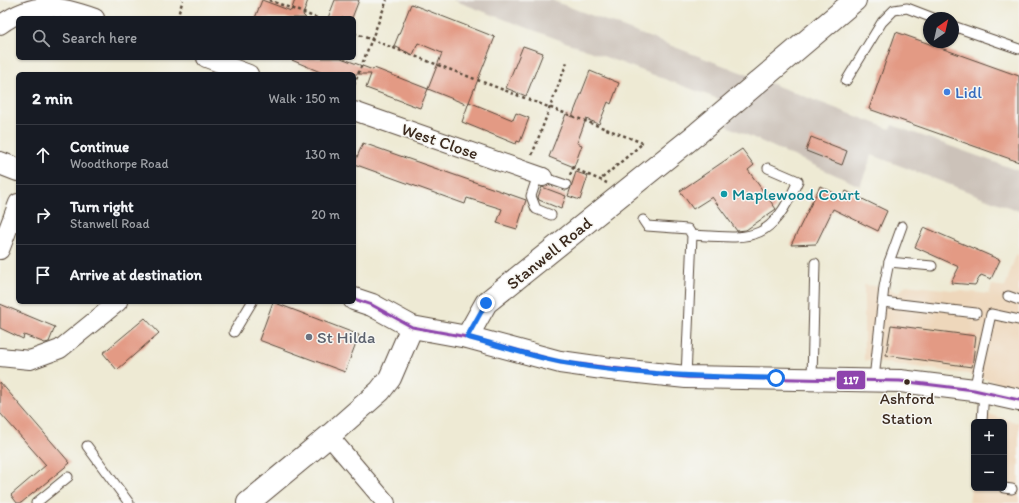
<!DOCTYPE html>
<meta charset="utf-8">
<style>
:root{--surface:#171b24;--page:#242831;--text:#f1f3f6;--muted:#9ea1a6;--line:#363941}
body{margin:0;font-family:Itim,sans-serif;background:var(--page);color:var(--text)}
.controls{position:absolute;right:12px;bottom:12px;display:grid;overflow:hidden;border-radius:6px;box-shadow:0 1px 3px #0004}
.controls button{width:36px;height:36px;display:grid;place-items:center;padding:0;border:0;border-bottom:1px solid var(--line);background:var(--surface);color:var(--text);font:20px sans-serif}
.compass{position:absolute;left:923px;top:12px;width:36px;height:36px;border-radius:50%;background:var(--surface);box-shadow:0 1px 3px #0004;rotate:34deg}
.stop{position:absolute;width:12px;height:12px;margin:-9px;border:3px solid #1a73e8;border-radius:50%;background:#fff}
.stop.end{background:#1a73e8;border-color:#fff;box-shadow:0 1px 4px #0008}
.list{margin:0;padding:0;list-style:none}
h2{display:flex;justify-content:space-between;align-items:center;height:52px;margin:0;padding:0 16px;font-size:17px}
h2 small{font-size:13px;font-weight:400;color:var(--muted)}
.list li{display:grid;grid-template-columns:26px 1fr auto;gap:12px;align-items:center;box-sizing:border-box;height:60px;padding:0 16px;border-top:1px solid var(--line)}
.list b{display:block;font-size:15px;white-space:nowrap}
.list p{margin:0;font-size:13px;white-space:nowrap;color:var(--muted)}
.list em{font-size:13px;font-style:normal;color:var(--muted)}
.icon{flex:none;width:22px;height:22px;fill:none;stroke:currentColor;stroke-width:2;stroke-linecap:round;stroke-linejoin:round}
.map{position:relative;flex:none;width:1019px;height:503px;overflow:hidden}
.search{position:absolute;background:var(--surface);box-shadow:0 1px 3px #0004;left:16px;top:16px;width:340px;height:44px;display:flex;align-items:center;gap:10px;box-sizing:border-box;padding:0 14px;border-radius:6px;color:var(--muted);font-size:15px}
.panel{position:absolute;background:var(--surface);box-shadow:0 1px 3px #0004;left:16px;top:72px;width:340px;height:232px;border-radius:6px}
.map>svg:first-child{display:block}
.built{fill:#eed7bb}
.industrial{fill:#ccc2b9}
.building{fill:#e39a84}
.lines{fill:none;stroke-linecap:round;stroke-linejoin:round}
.service-casing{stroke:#564739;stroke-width:11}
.minor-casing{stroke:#564739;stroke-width:20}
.tertiary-casing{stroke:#564739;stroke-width:24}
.path{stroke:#564739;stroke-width:2.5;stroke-dasharray:3 3;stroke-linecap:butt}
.service{stroke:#fff;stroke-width:9}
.minor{stroke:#fff;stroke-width:18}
.tertiary{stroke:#fff;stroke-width:22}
.bus-1-casing{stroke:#f6f6f2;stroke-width:6}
.bus-1{stroke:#8e44ad;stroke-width:3}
.route{stroke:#1a73e8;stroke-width:5}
.shop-dot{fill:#3f7fe0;stroke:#f6f6f2;stroke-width:1.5}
.culture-dot{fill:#0f9aa8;stroke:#f6f6f2;stroke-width:1.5}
.worship-dot{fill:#6b7280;stroke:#f6f6f2;stroke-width:1.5}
.bus-dot{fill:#3b2a1e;stroke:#f6f6f2;stroke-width:1.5}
.labels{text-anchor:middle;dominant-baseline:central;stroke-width:3;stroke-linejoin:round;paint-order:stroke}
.bus-label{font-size:16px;fill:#3b2a1e;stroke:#f6f6f2}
.shop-label{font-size:17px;fill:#366cbe;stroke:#f6f6f2;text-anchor:start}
.street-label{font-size:17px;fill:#3b2a1e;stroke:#f6f6f2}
.culture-label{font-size:17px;fill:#0d838f;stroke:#f6f6f2;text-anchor:start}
.worship-label{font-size:17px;fill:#5b616d;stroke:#f6f6f2;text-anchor:start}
.line-badge{stroke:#f6f6f2;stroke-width:1.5}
.badge-label{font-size:11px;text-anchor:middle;font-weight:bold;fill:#fff}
</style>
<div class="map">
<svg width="1019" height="503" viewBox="0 0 1019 503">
<rect width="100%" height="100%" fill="#f6f6f2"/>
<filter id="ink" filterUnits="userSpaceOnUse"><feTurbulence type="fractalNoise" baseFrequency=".025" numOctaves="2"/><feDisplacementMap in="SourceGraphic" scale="8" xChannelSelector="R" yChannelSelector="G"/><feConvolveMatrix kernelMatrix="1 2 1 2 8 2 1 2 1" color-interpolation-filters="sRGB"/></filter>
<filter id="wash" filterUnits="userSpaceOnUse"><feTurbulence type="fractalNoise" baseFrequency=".012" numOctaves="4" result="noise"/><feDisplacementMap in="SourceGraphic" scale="16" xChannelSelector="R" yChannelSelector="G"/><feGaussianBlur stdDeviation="0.9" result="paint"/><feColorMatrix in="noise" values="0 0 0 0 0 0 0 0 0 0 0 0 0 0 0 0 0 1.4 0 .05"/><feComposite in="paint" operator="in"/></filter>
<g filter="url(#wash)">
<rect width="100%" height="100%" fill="#eeead4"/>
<g class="built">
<polygon points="1016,254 1019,256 1019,389 968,374 864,360 864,285 884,287 898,293 906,285 989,294 992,285 1005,287"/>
<polygon points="980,412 1019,423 1019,503 969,503 974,463 974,488 1004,488 1004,422 979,422"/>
</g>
<polygon class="industrial" points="453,0 551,0 890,129 892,125 1019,171 1019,211 872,155 860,186 725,125 745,109"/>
<g id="blocks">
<g class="building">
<polygon points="262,0 291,11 295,0 308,0 303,15 306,18 255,18"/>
<polygon points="335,0 359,0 352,18 328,18"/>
<polygon points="411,4 495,37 469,102 513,120 516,113 529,118 520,142 517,141 516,144 462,122 469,102 468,105 428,89 442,53 418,43 413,55 394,46"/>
<polygon points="896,32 1019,76 1019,162 869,109"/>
<polygon points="523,46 543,53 526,96 506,88"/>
<polygon points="287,58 341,58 373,70 374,68 428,89 420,108 366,88 371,74 325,74"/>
<polygon points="590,71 619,83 611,104 608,102 599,124 586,119 577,143 582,145 574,167 549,157 566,114 572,117"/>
<polygon points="811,137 847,151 842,165 806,151"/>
<polygon points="363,143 526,200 517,229 497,223 502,209 467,198 465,204 354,164"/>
<polygon points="742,149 754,165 748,170 776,209 746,230 737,231 712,197 693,209 680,191"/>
<polygon points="576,172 588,176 580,200 568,196"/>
<polygon points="820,186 843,197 846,191 887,211 878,231 833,209 816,244 791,245"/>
<polygon points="542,187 566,196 561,209 539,200 538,197"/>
<polygon points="924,227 1000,260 991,279 981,275 975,285 951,283 959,267 915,247"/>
<polygon points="273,302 359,335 345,372 259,340"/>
<polygon points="0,304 55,327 49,342 45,343 24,335 23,339 0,328"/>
<polygon points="145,318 159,333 117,370 103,353"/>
<polygon points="891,325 976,336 972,367 886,355"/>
<polygon points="0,382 70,463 21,503 17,503 11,495 46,465 0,413"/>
</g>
</g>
</g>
<g filter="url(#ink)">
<use href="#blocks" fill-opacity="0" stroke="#564739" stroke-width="1"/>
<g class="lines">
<defs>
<g id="service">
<polyline points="953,26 1019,49"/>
<polyline points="846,81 882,22 894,10 907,8 933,18"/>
<polyline points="538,175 531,196 536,209 551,215"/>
<polyline points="543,177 566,185"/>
<polyline points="643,220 647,226 688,229 692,235 686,377"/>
<path d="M692,235c62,4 78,8 106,-54l-30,-13"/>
<polyline points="889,262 932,266"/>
<polyline points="1008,296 1019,300"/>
<polyline points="883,302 976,313"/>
<polyline points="234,332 252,302"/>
<polyline points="812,378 815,263"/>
<polyline points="874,379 884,287 889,262 902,226"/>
<polyline points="974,390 991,314 1019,320"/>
<polyline points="982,422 984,391"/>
<polyline points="87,446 129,503"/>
<polyline points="1004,488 1012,489"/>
<polyline points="36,503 68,477"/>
</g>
<g id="minor">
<path d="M0,25c34,-25 57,-20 95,-7"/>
<polyline points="206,58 249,74"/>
<polyline points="354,111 543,177"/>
<polyline points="0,250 18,203"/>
<polyline points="0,357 30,360 60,349 118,302"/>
<polyline points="329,436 386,503"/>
</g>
<g id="tertiary">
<polyline points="0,163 18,170"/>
<polyline points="354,299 372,305 412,327 467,337 560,362 610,369 686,377 900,381 974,390 1019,400"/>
<polyline points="467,337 486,303 698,133 855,0"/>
<polyline points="248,503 329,436 380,391 390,378 412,327"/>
</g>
</defs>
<use href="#service" class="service-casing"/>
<use href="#minor" class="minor-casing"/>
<use href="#tertiary" class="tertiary-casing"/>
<g class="path">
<polyline points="269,0 317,18"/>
<polyline points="177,18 183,0"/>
<polyline points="354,33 643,143 600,180"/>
<polyline points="354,85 387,0"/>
<polyline points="532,155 567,62"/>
<polyline points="570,175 573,168 607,183"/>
</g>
<use href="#service" class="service"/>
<use href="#minor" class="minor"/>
<use href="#tertiary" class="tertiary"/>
<defs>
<polyline id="bus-1" points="354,299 372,305 412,327 467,337 560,362 686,377 900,381 974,390 1019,400"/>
</defs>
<use href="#bus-1" class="bus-1-casing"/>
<use href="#bus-1" class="bus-1"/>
</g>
</g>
<g class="lines" filter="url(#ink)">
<path class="route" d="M486,303l-19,34c31,8 63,19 94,25 71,13 143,15 215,16"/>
</g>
<circle class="shop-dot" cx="947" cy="92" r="4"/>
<circle class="culture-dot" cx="724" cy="194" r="4"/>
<circle class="worship-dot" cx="309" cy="337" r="4"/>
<circle class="bus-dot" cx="907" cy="382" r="3.5"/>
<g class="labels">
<g class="bus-label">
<text x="907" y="398">Ashford<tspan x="907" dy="20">Station</tspan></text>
</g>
<g class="shop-label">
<text x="955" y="92">Lidl</text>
</g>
<g class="street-label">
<text transform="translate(440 141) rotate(19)">West Close</text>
<text transform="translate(549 253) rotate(-39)">Stanwell Road</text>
</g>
<g class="culture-label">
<text x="732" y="194">Maplewood Court</text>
</g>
<g class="worship-label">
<text x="317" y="337">St Hilda</text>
</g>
</g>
<rect class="line-badge" x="836" y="370" width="30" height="20" rx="4" fill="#8e44ad"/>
<g class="badge-label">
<text x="851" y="384">117</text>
</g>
</svg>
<div class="controls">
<button>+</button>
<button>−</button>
</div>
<svg class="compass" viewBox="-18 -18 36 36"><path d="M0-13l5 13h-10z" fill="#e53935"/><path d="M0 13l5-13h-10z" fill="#9ea1a6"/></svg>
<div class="stop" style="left:776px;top:378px"></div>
<div class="stop end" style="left:486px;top:303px"></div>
<div class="search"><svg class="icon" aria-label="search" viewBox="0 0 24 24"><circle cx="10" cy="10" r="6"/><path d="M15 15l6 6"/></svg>Search here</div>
<section class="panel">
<h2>2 min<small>Walk · 150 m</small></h2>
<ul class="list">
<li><svg class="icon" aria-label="ahead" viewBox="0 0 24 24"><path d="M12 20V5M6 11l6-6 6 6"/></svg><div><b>Continue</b><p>Woodthorpe Road</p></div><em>130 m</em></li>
<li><svg class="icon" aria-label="right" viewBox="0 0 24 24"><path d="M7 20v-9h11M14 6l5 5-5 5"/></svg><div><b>Turn right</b><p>Stanwell Road</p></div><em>20 m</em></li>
<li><svg class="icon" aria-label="arrive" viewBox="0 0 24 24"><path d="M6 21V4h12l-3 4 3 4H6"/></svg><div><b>Arrive at destination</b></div></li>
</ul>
</section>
</div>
